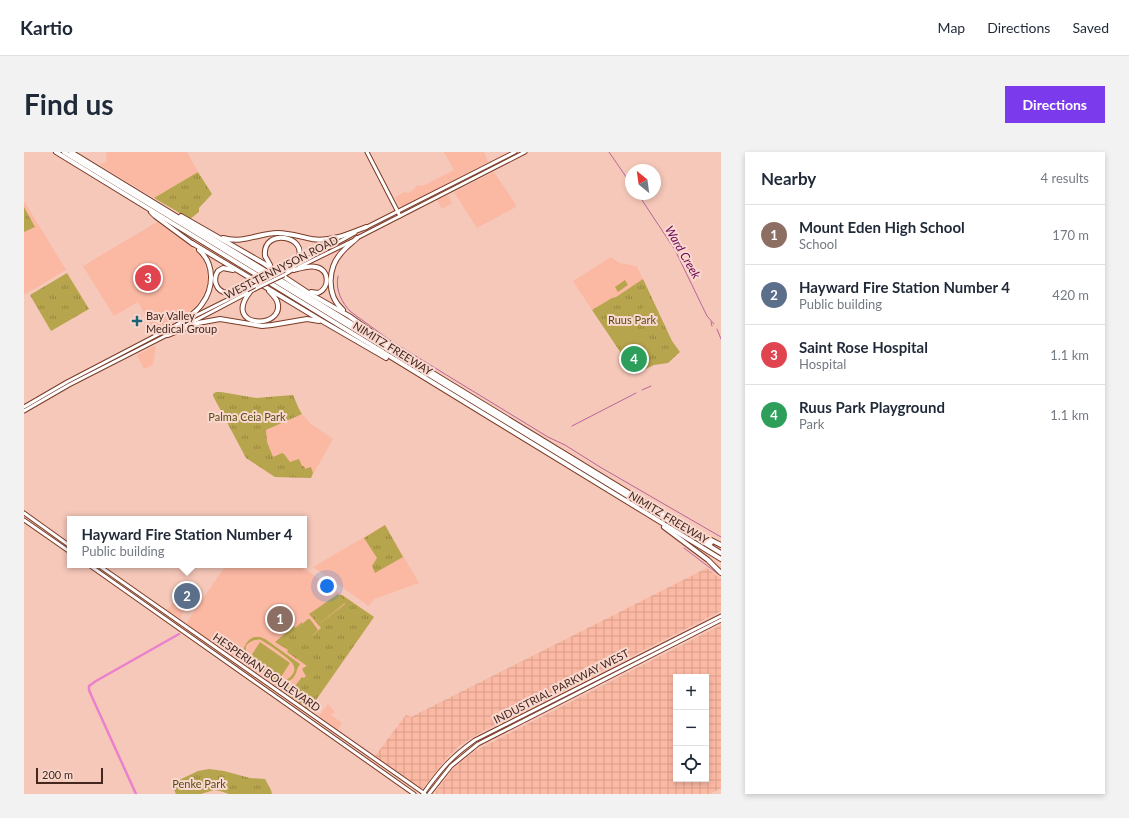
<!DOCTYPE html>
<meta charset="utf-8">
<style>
:root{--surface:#fff;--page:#f2f2f3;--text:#1f2937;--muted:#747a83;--line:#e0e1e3;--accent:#7c3aed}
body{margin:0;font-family:Lato,sans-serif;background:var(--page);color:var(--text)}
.controls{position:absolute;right:12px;bottom:12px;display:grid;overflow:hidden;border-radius:0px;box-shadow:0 2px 6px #0003}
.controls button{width:36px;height:36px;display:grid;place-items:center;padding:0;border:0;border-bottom:1px solid var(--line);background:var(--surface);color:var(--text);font:20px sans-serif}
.compass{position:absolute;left:601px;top:12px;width:36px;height:36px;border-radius:50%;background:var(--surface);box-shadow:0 2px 6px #0003;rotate:331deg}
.scale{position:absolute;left:12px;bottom:10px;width:67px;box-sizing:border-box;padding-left:4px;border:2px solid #45271e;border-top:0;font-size:11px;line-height:14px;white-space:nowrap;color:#45271e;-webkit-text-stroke:3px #f9d9cf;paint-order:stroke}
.you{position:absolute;left:303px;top:434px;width:14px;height:14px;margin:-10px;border:3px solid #fff;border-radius:50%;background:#1a73e8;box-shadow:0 0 0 6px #1a73e833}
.badge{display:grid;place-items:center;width:26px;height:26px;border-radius:50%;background:var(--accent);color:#fff;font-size:13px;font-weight:700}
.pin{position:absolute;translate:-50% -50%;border:2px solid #fff;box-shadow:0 1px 4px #0006}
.popup{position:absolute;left:43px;top:364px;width:240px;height:52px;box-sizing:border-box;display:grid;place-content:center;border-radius:0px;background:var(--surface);filter:drop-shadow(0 1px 3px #0005);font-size:13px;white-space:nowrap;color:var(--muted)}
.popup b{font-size:15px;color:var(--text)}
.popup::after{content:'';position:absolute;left:50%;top:100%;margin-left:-8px;border:8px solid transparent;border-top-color:var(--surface)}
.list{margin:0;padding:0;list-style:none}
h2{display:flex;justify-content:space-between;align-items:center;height:52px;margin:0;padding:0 16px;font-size:17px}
h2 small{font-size:13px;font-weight:400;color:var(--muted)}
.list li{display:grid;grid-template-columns:26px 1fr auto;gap:12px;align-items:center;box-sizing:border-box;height:60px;padding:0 16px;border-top:1px solid var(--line)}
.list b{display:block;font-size:15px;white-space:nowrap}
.list p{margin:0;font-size:13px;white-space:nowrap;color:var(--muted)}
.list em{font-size:13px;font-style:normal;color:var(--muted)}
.icon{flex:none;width:22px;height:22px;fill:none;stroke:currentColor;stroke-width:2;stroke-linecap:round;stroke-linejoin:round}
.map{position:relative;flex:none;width:697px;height:642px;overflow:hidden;border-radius:0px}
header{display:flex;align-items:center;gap:24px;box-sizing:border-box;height:56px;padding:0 20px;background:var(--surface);border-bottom:1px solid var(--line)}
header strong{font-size:19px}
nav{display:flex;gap:22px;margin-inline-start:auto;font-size:14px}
.intro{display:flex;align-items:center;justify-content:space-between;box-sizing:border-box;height:96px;padding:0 24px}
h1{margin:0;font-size:28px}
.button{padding:10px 18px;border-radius:0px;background:var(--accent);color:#fff;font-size:14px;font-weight:700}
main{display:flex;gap:24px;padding:0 24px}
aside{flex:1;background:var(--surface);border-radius:0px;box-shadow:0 2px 6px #0003}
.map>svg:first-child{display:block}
.built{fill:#fbb8a3}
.industrial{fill:url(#industrial-grid);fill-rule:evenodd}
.grass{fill:url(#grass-tufts)}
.pitch{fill:#b7a54d;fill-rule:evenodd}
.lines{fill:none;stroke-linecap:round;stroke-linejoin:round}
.stream{stroke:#b96599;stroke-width:1}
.canal{stroke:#eb80ce;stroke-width:2.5}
.secondary-casing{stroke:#7a3b27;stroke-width:5}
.primary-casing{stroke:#7a3b27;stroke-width:5}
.motorway-casing{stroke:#7a3b27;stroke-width:6}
.secondary{stroke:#fff;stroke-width:3}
.primary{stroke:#fff;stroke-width:3}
.motorway{stroke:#fff;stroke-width:4}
.secondary-bridge-casing{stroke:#7a3b27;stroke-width:5;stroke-linecap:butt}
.secondary-bridge{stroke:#fff;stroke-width:3}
.poi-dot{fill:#1c6273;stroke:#f9d9cf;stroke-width:1.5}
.labels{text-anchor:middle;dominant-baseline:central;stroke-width:4;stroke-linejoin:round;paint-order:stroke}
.street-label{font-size:11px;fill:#45271e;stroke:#f9d9cf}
.poi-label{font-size:11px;fill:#45271e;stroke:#f9d9cf;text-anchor:start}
.park-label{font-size:11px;fill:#584d14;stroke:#f9d9cf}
.water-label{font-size:12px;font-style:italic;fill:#6a0457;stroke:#f9d9cf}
</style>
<header>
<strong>Kartio</strong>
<nav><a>Map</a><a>Directions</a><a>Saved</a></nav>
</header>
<div class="intro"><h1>Find us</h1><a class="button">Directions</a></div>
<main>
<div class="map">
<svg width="697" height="642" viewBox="0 0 697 642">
<defs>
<pattern id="industrial-grid" width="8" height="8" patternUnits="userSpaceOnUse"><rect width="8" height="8" fill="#fbb8a3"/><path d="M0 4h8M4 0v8" fill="none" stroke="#d89e8c"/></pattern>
<pattern id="grass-tufts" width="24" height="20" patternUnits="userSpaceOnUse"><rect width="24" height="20" fill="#b7a54d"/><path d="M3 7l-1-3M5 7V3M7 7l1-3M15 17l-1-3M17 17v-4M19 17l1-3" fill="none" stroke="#97863f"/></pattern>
</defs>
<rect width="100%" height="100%" fill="#f6c8b9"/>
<g class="built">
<polygon points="82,0 163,0 174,20 130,46 76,13 83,9"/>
<polygon points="420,0 460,0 464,10 379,54 376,54 371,45 380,40 385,41 391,37 392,34 394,33 395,34 401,33 430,18"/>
<polygon points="470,20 492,53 492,55 453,76 430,40"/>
<polygon points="424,43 428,51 418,57 413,48"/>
<polygon points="0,49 42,118 0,143"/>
<polygon points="133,70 168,95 175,102 180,110 183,121 183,131 180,141 174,151 165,161 131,180 114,150 90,164 59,114"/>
<polygon points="587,105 595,111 607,113 613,115 619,127 592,145 568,158 549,129"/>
<polygon points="132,193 129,213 120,217 113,203"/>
<polygon points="278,262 287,272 309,287 287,326 251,325 247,323 220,304 222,287"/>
<polygon points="361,373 395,431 350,447 345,454 289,415"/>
<polygon points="202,413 275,413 350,465 285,558 163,472 163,470"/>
<polygon points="150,449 161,457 156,466 143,458"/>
<polygon points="304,552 311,560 307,563 318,571 314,578 295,564"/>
</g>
<g class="industrial">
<polygon points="683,416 697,427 697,459 459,579 435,594 422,607 399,636 396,636 351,604 382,563 387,565"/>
<path d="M697,473v163l-11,6h-274v-3l15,-20 11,-10 13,-10zM652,525h30v102h-30z"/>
</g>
<g class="grass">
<polygon points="174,20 188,42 175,56 175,60 166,67 130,46"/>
<polygon points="0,55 11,75 0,80"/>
<polygon points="43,121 65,157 27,179 6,143"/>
<polygon points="619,127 648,189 656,200 644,211 630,213 611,222 568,158 588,146 592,145"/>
<polygon points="192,240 197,240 232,246 269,243 275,257 278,262 242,278 243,290 249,305 258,301 260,302 266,310 275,307 278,314 280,314 281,317 287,315 289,321 287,326 251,325 222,306 189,244 189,242"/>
<polygon points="361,373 379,405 351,421 348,414 353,406 340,386"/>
<polygon points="315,443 318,443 350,465 285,558 264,543 278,525 280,526 282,524 284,528 288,510 283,514 263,500 264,498 251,490 270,474 271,476 278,470 278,472 273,476 288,484 297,476 285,462 288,460 296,471 321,452"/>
<polygon points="185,617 200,619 226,626 241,627 247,638 248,642 205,642 196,639 190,638 177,642 152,642 148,633 149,631 174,619"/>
</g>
<g class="pitch">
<polygon points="601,128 604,133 594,140 591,135"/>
<path d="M625,152l11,16c-13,9 -19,7 -28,-6z"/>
<path d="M601,167l12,17c-13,8 -20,7 -28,-6z"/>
<polygon points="314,442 321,451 296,471 288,460"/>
<polygon points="284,467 286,467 294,478 288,484 280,485 273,476"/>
<path d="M230,485h6l5,2 35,25c-5,7 -3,14 -13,18v2l3,2 -2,3 -48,-33c5,-7 4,-15 14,-19zM231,488c3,0 4,-1 6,0 6,3 29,19 32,24 2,4 2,8 -1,11 -2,3 -4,4 -7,5 -7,0 -14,-7 -19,-11 -8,-5 -34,-22 -11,-29z"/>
<polygon points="236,490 266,511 257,525 227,504"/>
<path d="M288,510c5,9 5,13 -4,18l-6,-11z"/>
</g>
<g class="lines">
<g class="stream">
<polyline points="585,0 607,32"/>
<polyline points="614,42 651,98 683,164 690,172"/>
<path d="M314,124c-3,14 4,27 13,36l40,29 157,96 17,8 35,22 121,70"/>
<polyline points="687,170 688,174"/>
<polyline points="693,177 697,187"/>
<polyline points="618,238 627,234"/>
<polyline points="548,274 612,241"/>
<polyline points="660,396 694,422"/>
</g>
<polyline class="canal" points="112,642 68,545 65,538 65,534 72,529 155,482"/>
<defs>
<g id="secondary">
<polyline points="343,0 376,64"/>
<polyline points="341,76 491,0"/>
<polyline points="333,86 501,0"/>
<polyline points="269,115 331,81"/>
<polyline points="275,115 328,89"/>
<polyline points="260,123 270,117"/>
<polyline points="163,168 219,140"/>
<polyline points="159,175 233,136"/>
<polyline points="0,255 43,230 158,170"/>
<polyline points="0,259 45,233 145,182"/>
<path d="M399,642c17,-24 28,-37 52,-54l246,-124"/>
<polyline points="405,642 427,614 454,592 697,468"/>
</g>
<g id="primary">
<polyline points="0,361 46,394"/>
<polyline points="0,368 46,400"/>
<polyline points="65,413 390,642"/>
<polyline points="74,413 401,642"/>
</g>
<g id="motorway">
<polyline points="32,0 697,407"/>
<polyline points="40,0 697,401"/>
<polyline points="47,0 687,391"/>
<polyline points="127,60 131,64 169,92"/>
<polyline points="157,64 239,111 283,140 325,164 372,197"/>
<path d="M199,86c21,6 35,-5 55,-5 11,0 23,4 34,6 19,3 36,-5 54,-12"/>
<polyline points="168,91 298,169 362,206"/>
<path d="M246,113l-5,-9c-3,-29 44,-20 33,3 -2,4 -8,8 -11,11"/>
<path d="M209,118l-10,-2 -5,3c-6,9 -2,20 9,22 6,1 13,-2 20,-3"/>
<path d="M270,118c7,-2 16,-5 22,-3 14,3 14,21 2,26l-7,-1"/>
<path d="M226,140c-29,37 37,38 27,9 -2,-4 -5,-7 -8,-10"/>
<path d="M319,158c-17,-15 -16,-43 0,-59 4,-5 10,-9 14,-13"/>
<path d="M157,171c7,-6 16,-11 21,-19 12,-16 13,-40 -3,-54"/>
<polyline points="144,183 174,171 196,167 238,174 248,173 283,167 295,169"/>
<polyline points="640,375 684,408 697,421"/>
<polyline points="685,387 697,393"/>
</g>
</defs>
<use href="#secondary" class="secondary-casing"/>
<use href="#primary" class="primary-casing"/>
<use href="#motorway" class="motorway-casing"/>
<use href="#secondary" class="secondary"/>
<use href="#primary" class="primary"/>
<use href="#motorway" class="motorway"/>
<defs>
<g id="secondary-bridge">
<polyline points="233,136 260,123"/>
<polyline points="223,138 258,120"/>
</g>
</defs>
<use href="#secondary-bridge" class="secondary-bridge-casing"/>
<use href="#secondary-bridge" class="secondary-bridge"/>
</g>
<path class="poi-dot" d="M111 163h4v4h4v4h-4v4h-4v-4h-4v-4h4z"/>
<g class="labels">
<g class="street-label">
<text transform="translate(257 115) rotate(-27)">WEST TENNYSON ROAD</text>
<text transform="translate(369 196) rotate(32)">NIMITZ FREEWAY</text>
<text transform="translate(645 365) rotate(31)">NIMITZ FREEWAY</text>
<text transform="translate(243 520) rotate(35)">HESPERIAN BOULEVARD</text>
<text transform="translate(537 534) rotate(-27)">INDUSTRIAL PARKWAY WEST</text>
</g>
<g class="poi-label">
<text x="122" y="163">Bay Valley<tspan x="122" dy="13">Medical Group</tspan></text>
</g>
<g class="park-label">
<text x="608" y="167">Ruus Park</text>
<text x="223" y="264">Palma Ceia Park</text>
<text x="175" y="631">Penke Park</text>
</g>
<g class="water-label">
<text transform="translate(659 100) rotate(60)">Ward Creek</text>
</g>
</g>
</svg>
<div class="controls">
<button>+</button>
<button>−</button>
<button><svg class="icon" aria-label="locate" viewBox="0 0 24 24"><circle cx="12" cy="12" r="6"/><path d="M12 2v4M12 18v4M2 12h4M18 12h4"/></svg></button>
</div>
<svg class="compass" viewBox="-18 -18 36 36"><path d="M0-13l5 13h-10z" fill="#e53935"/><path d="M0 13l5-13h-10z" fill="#747a83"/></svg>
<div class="scale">200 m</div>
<div class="you"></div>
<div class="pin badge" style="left:256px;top:467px;background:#8d6e63">1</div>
<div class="pin badge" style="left:163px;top:444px;background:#5c6f8a">2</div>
<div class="popup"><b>Hayward Fire Station Number 4</b>Public building</div>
<div class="pin badge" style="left:124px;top:126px;background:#e0444e">3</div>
<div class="pin badge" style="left:610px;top:207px;background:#2e9e5b">4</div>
</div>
<aside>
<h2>Nearby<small>4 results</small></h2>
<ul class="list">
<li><span class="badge" style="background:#8d6e63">1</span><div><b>Mount Eden High School</b><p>School</p></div><em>170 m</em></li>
<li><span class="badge" style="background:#5c6f8a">2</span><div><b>Hayward Fire Station Number 4</b><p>Public building</p></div><em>420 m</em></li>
<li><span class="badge" style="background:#e0444e">3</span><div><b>Saint Rose Hospital</b><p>Hospital</p></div><em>1.1 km</em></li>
<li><span class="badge" style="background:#2e9e5b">4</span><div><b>Ruus Park Playground</b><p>Park</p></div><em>1.1 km</em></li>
</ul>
</aside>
</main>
